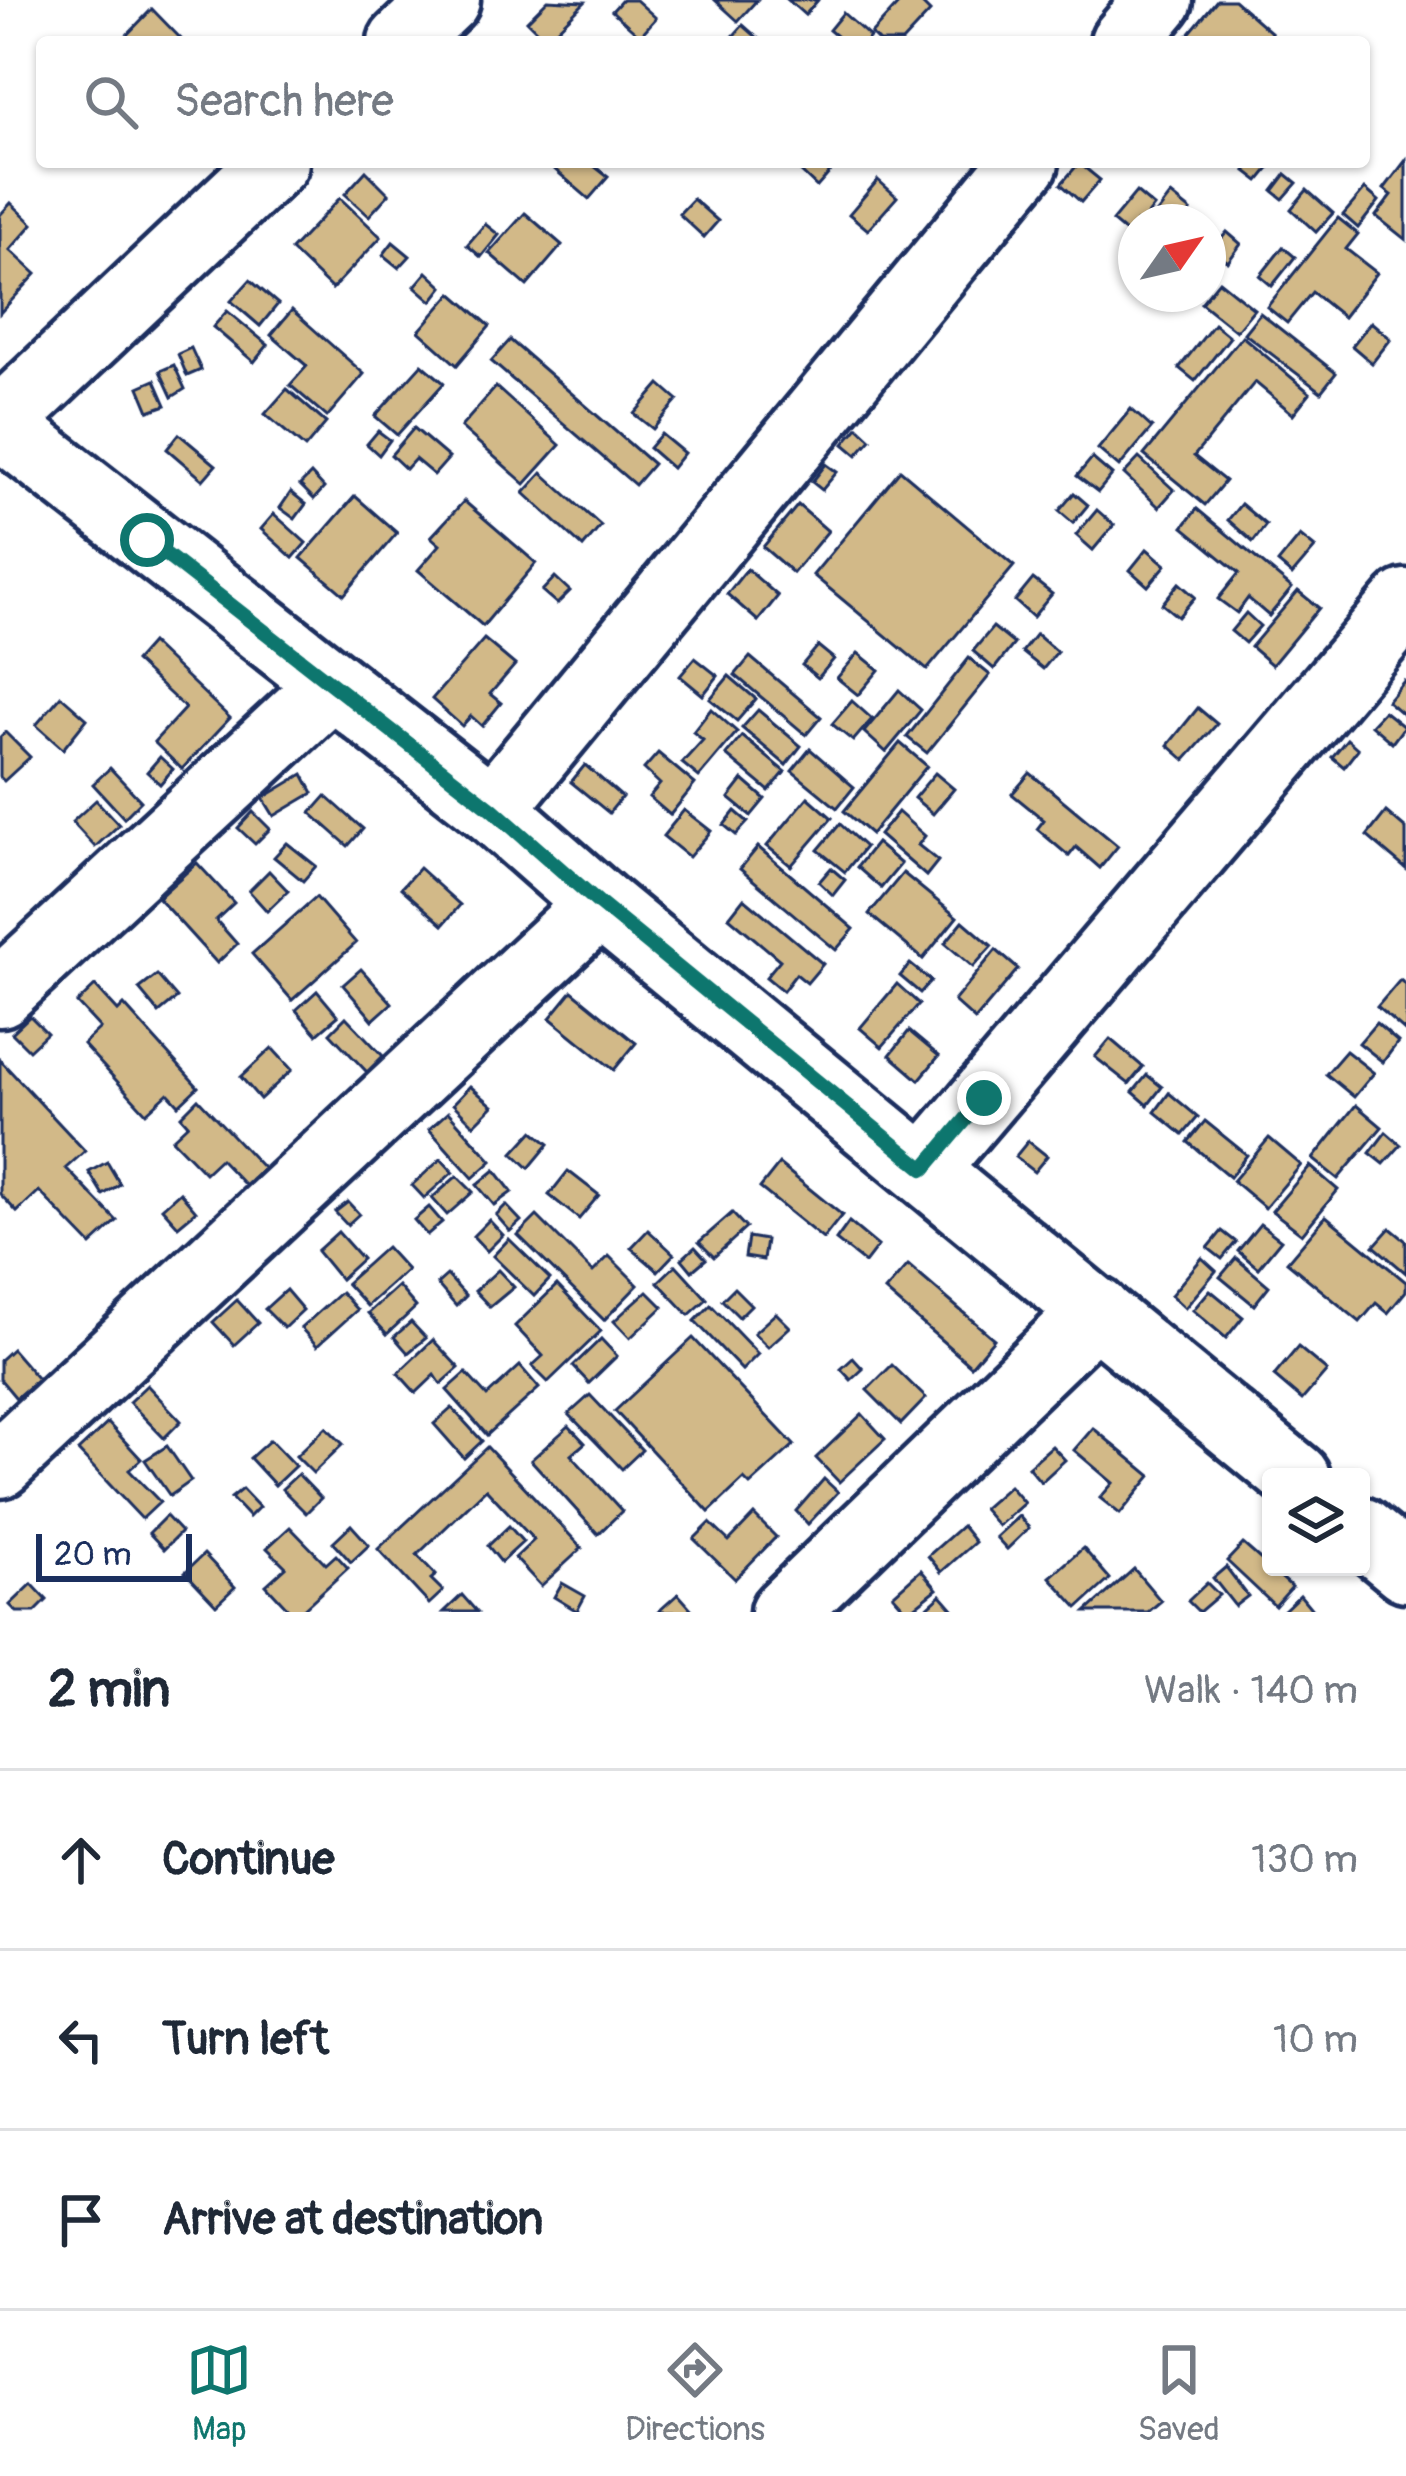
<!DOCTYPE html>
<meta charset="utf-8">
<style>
:root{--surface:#fff;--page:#f2f2f3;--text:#1f2937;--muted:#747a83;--line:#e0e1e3;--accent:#0f766e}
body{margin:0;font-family:Pangolin,sans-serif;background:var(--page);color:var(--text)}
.controls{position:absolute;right:36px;bottom:36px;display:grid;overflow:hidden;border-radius:12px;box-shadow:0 3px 9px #0004}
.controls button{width:108px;height:108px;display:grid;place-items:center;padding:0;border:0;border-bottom:3px solid var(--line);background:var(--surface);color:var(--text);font:60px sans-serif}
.compass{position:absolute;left:1118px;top:204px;width:108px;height:108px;border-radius:50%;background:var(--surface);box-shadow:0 3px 9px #0004;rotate:56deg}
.scale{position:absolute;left:36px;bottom:30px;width:156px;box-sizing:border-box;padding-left:12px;border:6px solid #1b2f5e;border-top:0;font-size:33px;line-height:42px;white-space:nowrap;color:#1b2f5e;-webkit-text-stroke:9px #fff;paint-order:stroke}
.stop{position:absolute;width:36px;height:36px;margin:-27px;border:9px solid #0f766e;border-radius:50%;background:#fff}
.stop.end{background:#0f766e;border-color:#fff;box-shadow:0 3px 12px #0008}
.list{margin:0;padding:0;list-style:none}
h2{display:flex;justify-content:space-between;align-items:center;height:156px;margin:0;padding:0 48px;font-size:51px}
h2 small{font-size:39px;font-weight:400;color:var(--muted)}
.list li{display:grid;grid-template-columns:78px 1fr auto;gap:36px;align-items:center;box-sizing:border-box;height:180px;padding:0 48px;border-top:3px solid var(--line)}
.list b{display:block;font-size:45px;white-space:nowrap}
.list em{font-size:39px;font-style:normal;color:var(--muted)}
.icon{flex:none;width:66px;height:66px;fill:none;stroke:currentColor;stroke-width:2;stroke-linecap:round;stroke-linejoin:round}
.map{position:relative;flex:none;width:1406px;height:1612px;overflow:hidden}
.search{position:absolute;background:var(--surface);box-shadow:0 3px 9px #0004;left:36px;right:36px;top:36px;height:132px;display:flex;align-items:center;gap:30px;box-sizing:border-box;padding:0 42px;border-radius:12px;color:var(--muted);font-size:45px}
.sheet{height:696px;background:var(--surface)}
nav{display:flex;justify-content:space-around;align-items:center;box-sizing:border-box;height:168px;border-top:3px solid var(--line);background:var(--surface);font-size:33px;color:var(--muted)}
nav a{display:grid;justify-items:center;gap:6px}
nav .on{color:var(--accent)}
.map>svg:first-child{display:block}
.building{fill:#d2b988;stroke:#1b2f5e;stroke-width:3}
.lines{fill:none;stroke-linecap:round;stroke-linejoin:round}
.minor-casing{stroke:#1b2f5e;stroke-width:75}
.minor{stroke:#fff;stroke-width:66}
.route{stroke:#0f766e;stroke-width:15}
</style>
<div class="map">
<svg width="1406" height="1612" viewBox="0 0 1406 1612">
<rect width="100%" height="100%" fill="#fff"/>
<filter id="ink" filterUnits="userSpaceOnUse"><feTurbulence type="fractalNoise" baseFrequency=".00833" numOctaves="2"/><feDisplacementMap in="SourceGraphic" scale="24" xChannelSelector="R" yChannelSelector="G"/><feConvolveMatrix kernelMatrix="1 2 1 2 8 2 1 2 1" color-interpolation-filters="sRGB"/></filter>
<g filter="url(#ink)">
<g class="building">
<polygon points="548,0 585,2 546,40 527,21"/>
<polygon points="622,0 636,0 656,18 640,36 612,11"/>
<polygon points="715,0 757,0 738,21"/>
<polygon points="788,0 818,0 805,15"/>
<polygon points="902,0 918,0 930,12 902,42 879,42 871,34"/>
<polygon points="1217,0 1234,0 1272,33 1265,42 1182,42"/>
<polygon points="152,9 184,42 120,42"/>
<polygon points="843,13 870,37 865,42 843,42 829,30"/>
<polygon points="743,25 759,39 756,42 728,42"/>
<polygon points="1406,160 1406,240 1376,216 1392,195 1384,189"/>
<polygon points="546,162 589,162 608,177 589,199"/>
<polygon points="800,162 839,162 817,187 796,167"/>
<polygon points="1253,162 1272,165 1259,181 1246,171"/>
<polygon points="1079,163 1100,180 1081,202 1061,184"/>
<polygon points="366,171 389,194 369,216 345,194"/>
<polygon points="1286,174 1297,183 1283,199 1273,191"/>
<polygon points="878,180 897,197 868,230 849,214"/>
<polygon points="1365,189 1379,201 1358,228 1343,215"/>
<polygon points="1307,190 1333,213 1316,232 1291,209"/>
<polygon points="1136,192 1154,207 1142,222 1136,222 1130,236 1112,221"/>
<polygon points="1171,195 1191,211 1182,222 1160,222 1154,217"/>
<polygon points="340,198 381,237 332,289 291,250"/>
<polygon points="693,199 718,221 704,237 679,214"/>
<polygon points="11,203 33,224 10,250 36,274 0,313 0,215"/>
<polygon points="525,213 562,245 527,286 489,253"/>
<polygon points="1338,218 1358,234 1346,249 1377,273 1343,317 1312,292 1287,323 1267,307"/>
<polygon points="485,224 499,235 481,257 467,245"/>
<polygon points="1227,232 1241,244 1228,262 1212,250"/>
<polygon points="393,242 410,256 399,268 383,255"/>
<polygon points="1283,247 1295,257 1272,286 1260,276"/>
<polygon points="427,272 443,287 432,301 415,286"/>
<polygon points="250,280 278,304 260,326 231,301"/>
<polygon points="1219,281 1254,309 1236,331 1201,303"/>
<polygon points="452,293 490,326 457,365 419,331"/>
<polygon points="292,310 364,374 327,417 290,385 307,366 271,335"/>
<polygon points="227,311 268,345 254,362 213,327"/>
<polygon points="1260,313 1336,373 1321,392 1244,333"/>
<polygon points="1371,322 1391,339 1372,363 1352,346"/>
<polygon points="1214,324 1230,337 1195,381 1179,368"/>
<polygon points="1242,336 1310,393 1293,414 1255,382 1194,456 1225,481 1205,505 1144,455"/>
<polygon points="510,340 653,464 635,485 491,361"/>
<polygon points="191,348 201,370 187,376 178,354"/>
<polygon points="422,364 444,383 397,435 375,416"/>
<polygon points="174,365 185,389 172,397 160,371"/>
<polygon points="155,380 166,405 149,411 139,387"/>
<polygon points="660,384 678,400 653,429 634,414"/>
<polygon points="496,387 560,445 525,484 461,427"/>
<polygon points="287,389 326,423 305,448 265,414"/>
<polygon points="1131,409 1152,428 1119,467 1098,449"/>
<polygon points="858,427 871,439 857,455 844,444"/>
<polygon points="414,428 449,458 434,475 415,459 406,469 391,455"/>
<polygon points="378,431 390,440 379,455 367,444"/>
<polygon points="179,434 216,465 203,480 167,449"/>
<polygon points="661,434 684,453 672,468 649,448"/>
<polygon points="1092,458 1112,475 1098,492 1077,476"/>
<polygon points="1139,458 1174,490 1159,507 1124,474"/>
<polygon points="826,464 837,472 822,490 812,482"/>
<polygon points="900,470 1014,566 927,670 813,575"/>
<polygon points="542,473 601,526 583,547 524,493"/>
<polygon points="311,474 324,488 314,499 300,485"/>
<polygon points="291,492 306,504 295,519 280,508"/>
<polygon points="1074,493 1088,505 1073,523 1059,511"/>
<polygon points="355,496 397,533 344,595 301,558"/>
<polygon points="464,501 536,563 483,626 418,570 440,545 431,537"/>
<polygon points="1241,504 1266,525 1253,542 1228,520"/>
<polygon points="798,505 828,531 793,573 763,547"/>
<polygon points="1197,509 1292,588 1269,616 1248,598 1237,613 1218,599 1239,573 1183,527"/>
<polygon points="1097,510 1114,525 1093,550 1076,535"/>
<polygon points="274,514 306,543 293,558 261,529"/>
<polygon points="1300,536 1315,548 1292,575 1278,563"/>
<polygon points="1147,549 1166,565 1148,586 1130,570"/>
<polygon points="747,569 778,596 758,621 727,594"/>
<polygon points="555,577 570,591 557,604 542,591"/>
<polygon points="1033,579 1052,594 1033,617 1015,601"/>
<polygon points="1179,583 1195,597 1178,617 1162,604"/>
<polygon points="1298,591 1319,608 1272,665 1251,647"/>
<polygon points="1246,613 1260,626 1245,643 1231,631"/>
<polygon points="993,627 1014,644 994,669 973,651"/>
<polygon points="1036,634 1057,652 1043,669 1022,652"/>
<polygon points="484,639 515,665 490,694 501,703 482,726 471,716 462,726 432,699"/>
<polygon points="151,643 230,718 182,769 154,742 185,708 135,661"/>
<polygon points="818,646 834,659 818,678 802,665"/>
<polygon points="858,653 879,670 858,695 837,678"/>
<polygon points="750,657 821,717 806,735 735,675"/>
<polygon points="695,658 718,676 703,695 680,676"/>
<polygon points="969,658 990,675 927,753 907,737"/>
<polygon points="729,676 756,699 737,721 710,699"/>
<polygon points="1404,681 1406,683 1406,717 1387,701"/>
<polygon points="899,690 921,710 886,752 864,732"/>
<polygon points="61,696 87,719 63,749 36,725"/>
<polygon points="852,701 872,719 853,741 832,724"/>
<polygon points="1198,708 1217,724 1185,760 1168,745"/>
<polygon points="711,709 737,732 699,777 682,763 703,740 693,732"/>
<polygon points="758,710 801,746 786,765 742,728"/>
<polygon points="1384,711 1404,727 1392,743 1371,725"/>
<polygon points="5,732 30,757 4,781 0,777 0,737"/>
<polygon points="742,736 785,772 769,791 726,755"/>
<polygon points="1347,739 1358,749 1344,767 1332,757"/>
<polygon points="900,743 927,766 871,834 844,811"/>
<polygon points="810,749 854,787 837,808 792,771"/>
<polygon points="658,753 695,784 670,815 649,797 660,784 644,769"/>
<polygon points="160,757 173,769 160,784 147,772"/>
<polygon points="585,765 622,797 609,813 571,782"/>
<polygon points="110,768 141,801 124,818 93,784"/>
<polygon points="935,773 954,789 933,814 914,798"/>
<polygon points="1030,773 1118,846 1100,868 1076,847 1069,856 1037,829 1044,820 1012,794"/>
<polygon points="303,774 313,793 274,816 263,798"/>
<polygon points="743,780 765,799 751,816 729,798"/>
<polygon points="326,796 363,829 348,846 311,813"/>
<polygon points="808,797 832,818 791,866 767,846"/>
<polygon points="96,800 119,825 95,847 72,822"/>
<polygon points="684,810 711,831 689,857 663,836"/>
<polygon points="735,811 748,822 736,835 724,825"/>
<polygon points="253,812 270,829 255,844 238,828"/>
<polygon points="898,812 925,836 918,845 938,861 926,876 879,835"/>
<polygon points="1386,812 1406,829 1406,869 1367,836"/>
<polygon points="840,824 865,847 845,872 818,850"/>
<polygon points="287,843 316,866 303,881 274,857"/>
<polygon points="876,843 901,864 881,888 857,867"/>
<polygon points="758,847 854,929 836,950 740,869"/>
<polygon points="197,863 234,903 216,920 237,944 217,963 158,898"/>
<polygon points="419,868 460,905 443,925 401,888"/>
<polygon points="831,868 845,880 833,895 819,882"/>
<polygon points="269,871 288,891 267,911 249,891"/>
<polygon points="903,873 957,917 923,959 869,914"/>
<polygon points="316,897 356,943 292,1000 252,954"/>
<polygon points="744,898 823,964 807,983 796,974 783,991 766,977 780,960 729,917"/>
<polygon points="963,921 992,946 973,967 945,943"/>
<polygon points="996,950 1018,969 975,1020 954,1001"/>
<polygon points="910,964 931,981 920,993 900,976"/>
<polygon points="361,969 392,1003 373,1020 343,985"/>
<polygon points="157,975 177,998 159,1013 139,989"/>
<polygon points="1400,980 1406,985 1406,1032 1377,1007"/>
<polygon points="897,984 919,1004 882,1047 860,1028"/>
<polygon points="95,986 118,1011 124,1005 198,1087 179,1105 168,1093 146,1113 83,1044 100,1028 77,1003"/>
<polygon points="317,991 338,1016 317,1034 296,1010"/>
<polygon points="572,991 636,1043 614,1070 550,1018"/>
<polygon points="30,1016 47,1033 29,1050 12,1033"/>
<polygon points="346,1017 383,1056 367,1072 330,1033"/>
<polygon points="1376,1023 1398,1042 1383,1062 1359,1043"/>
<polygon points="909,1031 939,1056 919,1080 890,1055"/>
<polygon points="1110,1039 1143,1067 1129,1084 1095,1057"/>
<polygon points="272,1048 292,1070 260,1099 241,1077"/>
<polygon points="1346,1051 1374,1073 1354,1097 1326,1074"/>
<polygon points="0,1060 85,1151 66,1168 117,1221 91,1245 39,1191 17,1212 0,1194"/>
<polygon points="1147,1075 1162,1087 1148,1105 1133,1092"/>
<polygon points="470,1086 493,1106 474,1125 453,1104"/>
<polygon points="1169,1093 1198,1117 1183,1135 1155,1112"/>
<polygon points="198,1099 265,1170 246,1186 220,1159 205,1173 172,1139 188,1124 181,1116"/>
<polygon points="1356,1105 1382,1127 1338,1179 1313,1159"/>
<polygon points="448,1112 492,1161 473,1178 429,1129"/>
<polygon points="1205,1121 1247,1155 1230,1177 1188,1142"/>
<polygon points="533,1131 549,1144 529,1168 513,1153"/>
<polygon points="1386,1132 1401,1145 1384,1164 1370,1153"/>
<polygon points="1269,1138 1301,1165 1265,1208 1233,1181"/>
<polygon points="1028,1141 1047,1156 1034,1172 1015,1157"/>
<polygon points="441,1159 453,1172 424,1198 412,1185"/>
<polygon points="107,1162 120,1184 103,1195 89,1172"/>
<polygon points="779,1164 842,1215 823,1239 760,1188"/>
<polygon points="1310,1166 1338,1190 1302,1234 1272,1211"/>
<polygon points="495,1170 512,1192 494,1205 477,1185"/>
<polygon points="568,1171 599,1195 579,1219 549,1195"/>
<polygon points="457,1176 473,1192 447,1215 432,1198"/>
<polygon points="180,1192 196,1211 178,1226 162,1208"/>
<polygon points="348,1202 359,1214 347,1225 335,1212"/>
<polygon points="506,1205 521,1221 510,1231 496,1215"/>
<polygon points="429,1207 442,1222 427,1235 414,1220"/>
<polygon points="732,1213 746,1228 714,1257 699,1242"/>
<polygon points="537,1216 593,1272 609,1256 638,1285 604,1320 518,1235"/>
<polygon points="1326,1216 1406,1282 1406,1291 1388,1313 1376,1303 1360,1322 1287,1262"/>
<polygon points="489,1220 503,1235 487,1251 473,1236"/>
<polygon points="849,1222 878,1246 865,1263 836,1240"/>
<polygon points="1260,1224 1281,1240 1258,1268 1238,1251"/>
<polygon points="1390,1228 1406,1241 1406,1273 1374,1246"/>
<polygon points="648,1230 674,1254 658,1271 631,1248"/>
<polygon points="1222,1231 1236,1242 1222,1259 1208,1248"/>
<polygon points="338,1232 362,1259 340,1279 317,1251"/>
<polygon points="748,1237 766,1240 763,1260 745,1257"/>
<polygon points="509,1239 550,1279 534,1296 493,1256"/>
<polygon points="386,1247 407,1270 367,1306 346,1283"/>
<polygon points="695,1247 706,1259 692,1271 682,1259"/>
<polygon points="1202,1258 1216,1271 1185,1308 1171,1295"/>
<polygon points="1236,1258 1269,1286 1254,1305 1220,1277"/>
<polygon points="676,1265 707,1299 689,1315 658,1282"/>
<polygon points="908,1265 994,1339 971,1366 885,1291"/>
<polygon points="498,1270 514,1287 490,1307 475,1291"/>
<polygon points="447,1275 466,1296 456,1306 437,1284"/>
<polygon points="557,1285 601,1331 548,1382 532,1366 543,1356 515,1326"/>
<polygon points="398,1286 416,1307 387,1334 368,1313"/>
<polygon points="734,1288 751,1305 739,1317 722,1300"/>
<polygon points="286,1290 303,1310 284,1328 265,1309"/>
<polygon points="1210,1290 1243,1317 1226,1338 1193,1310"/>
<polygon points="647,1291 663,1307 630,1338 614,1321"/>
<polygon points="341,1292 357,1310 317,1346 301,1328"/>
<polygon points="237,1300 258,1323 234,1345 213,1322"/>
<polygon points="711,1305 758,1354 742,1370 695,1321"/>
<polygon points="776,1313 790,1327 768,1347 754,1333"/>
<polygon points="411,1322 426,1338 408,1353 394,1337"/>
<polygon points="693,1338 794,1445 750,1485 744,1479 709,1512 615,1411"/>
<polygon points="601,1339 617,1356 589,1383 573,1366"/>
<polygon points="433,1340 459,1368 441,1384 435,1375 416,1393 398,1373"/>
<polygon points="1298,1347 1327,1371 1302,1400 1274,1376"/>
<polygon points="12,1349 38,1379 16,1398 0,1379 0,1360"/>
<polygon points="853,1358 863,1369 851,1380 841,1369"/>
<polygon points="892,1365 926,1398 901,1424 867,1390"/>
<polygon points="520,1366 539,1388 487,1435 447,1390 466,1373 487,1396"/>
<polygon points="147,1385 181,1421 164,1438 129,1402"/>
<polygon points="590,1395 642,1450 622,1469 569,1414"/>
<polygon points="452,1408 482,1441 464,1458 434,1424"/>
<polygon points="862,1414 885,1439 839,1482 816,1458"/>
<polygon points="108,1423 141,1459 129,1470 160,1502 142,1519 78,1451"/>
<polygon points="569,1426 585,1443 571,1455 622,1511 598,1534 531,1460"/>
<polygon points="326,1427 343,1444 313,1473 296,1456"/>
<polygon points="1093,1428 1151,1476 1120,1514 1100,1498 1113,1483 1074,1450"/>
<polygon points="270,1440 295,1466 275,1485 250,1458"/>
<polygon points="167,1446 191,1481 170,1496 145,1460"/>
<polygon points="1052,1446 1065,1460 1041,1482 1028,1467"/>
<polygon points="487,1447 582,1548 541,1586 515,1558 534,1540 486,1489 417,1555 436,1575 431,1579 443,1591 429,1604 378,1549"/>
<polygon points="298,1474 321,1498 306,1513 282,1489"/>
<polygon points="824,1479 838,1492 808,1524 796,1511"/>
<polygon points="1009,1486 1024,1503 998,1526 983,1509"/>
<polygon points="242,1489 259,1507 249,1517 231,1498"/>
<polygon points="754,1515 776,1537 735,1579 694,1539 710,1523 729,1541"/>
<polygon points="166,1516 181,1532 164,1549 149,1533"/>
<polygon points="1019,1516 1029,1528 1007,1549 996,1537"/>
<polygon points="351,1525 369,1545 351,1562 333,1542"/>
<polygon points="509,1526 523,1542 501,1562 488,1546"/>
<polygon points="962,1526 975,1542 941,1572 928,1556"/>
<polygon points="290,1527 326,1564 336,1555 348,1568 300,1612 291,1612 266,1585 286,1567 267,1548"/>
<polygon points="1243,1544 1292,1587 1275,1606 1227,1561"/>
<polygon points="1083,1548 1110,1579 1078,1608 1050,1577"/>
<polygon points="204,1554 235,1587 216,1605 185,1572"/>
<polygon points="1226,1567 1248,1596 1235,1606 1213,1578"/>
<polygon points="1134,1569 1161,1601 1148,1612 1086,1612"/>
<polygon points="921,1570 937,1589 908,1612 893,1595"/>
<polygon points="562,1583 585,1596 577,1611 554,1597"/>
<polygon points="1207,1583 1219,1595 1199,1612 1188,1601"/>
<polygon points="32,1584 47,1600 35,1612 17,1612 10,1605"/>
<polygon points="678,1594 694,1612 658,1612"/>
<polygon points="462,1595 477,1612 444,1612"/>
<polygon points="941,1595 955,1611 922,1612"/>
<polygon points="1300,1595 1314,1612 1282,1612"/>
</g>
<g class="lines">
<defs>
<g id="minor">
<polyline points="402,42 446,0"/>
<polyline points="1124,42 1159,0"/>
<polyline points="0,422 275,162"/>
<polyline points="0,424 492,809 600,904 1296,1477"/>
<polyline points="492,809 1025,162"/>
<polyline points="0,993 332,685"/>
<polyline points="924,1169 1406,603"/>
<polyline points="0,1464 600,904"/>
<polyline points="1361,1531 1406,1568"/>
<polyline points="784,1612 1096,1311"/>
</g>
</defs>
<use href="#minor" class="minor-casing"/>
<use href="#minor" class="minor"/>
</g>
</g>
<g class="lines" filter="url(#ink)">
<polyline class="route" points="147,540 492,809 600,904 924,1169 984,1098"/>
</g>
</svg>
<div class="controls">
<button><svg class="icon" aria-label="layers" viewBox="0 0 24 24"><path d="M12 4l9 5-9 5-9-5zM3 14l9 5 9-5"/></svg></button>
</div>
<svg class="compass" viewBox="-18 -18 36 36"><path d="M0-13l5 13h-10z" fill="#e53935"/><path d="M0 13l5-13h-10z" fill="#747a83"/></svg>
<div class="scale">20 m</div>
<div class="stop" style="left:147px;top:540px"></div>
<div class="stop end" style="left:984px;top:1098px"></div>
<div class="search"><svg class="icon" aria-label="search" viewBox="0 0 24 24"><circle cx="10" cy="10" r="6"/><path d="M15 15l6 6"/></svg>Search here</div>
</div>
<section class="sheet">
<h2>2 min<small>Walk · 140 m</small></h2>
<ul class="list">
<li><svg class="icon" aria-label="ahead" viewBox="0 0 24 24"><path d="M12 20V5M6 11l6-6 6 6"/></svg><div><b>Continue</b></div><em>130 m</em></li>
<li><svg class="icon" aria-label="left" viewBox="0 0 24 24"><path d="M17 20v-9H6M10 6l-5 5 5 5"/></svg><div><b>Turn left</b></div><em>10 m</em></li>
<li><svg class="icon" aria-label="arrive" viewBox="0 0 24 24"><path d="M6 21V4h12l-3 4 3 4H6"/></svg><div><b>Arrive at destination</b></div></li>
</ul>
</section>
<nav>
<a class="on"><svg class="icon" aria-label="map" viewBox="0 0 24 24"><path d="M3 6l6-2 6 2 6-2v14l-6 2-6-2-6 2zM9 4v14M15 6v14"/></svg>Map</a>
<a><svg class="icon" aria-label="directions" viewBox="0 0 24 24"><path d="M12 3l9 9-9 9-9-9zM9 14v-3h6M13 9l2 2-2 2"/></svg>Directions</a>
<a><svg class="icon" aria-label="saved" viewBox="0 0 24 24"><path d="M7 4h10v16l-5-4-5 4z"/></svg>Saved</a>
</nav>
